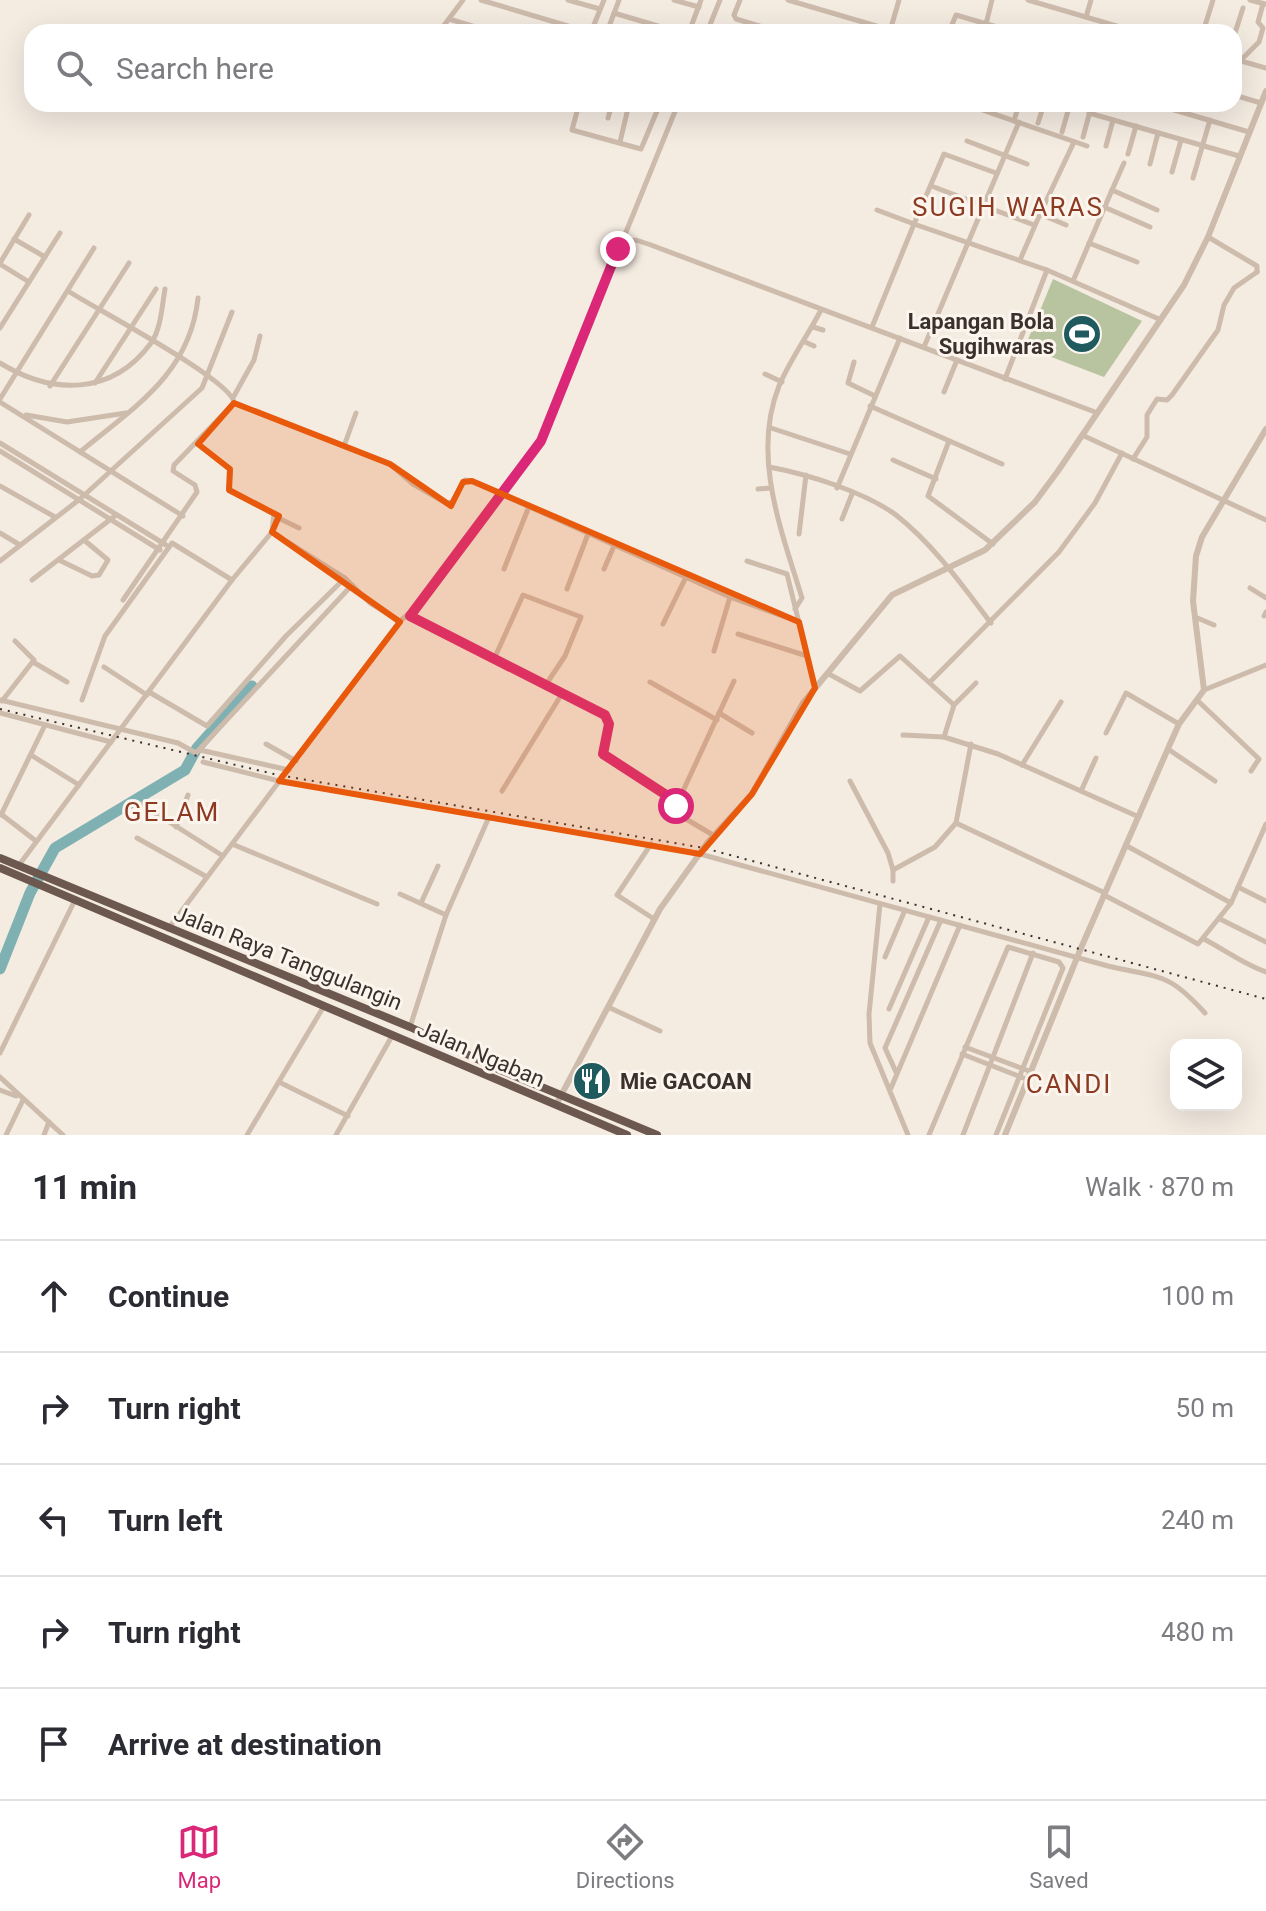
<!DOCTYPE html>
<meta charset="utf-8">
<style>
:root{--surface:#fff;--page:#f2f2f3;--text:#2b2b33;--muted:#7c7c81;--line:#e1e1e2;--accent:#db2777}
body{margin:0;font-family:Roboto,sans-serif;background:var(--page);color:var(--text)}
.controls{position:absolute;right:24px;bottom:24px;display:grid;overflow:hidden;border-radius:16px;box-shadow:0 8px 32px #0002}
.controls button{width:72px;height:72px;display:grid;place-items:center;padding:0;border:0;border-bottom:2px solid var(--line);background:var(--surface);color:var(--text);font:40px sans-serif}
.stop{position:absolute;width:24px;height:24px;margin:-18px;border:6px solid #db2777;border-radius:50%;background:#fff}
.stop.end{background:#db2777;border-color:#fff;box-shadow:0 2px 8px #0008}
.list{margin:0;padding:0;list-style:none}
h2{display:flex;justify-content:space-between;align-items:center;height:104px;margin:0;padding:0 32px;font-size:34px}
h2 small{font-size:26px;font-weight:400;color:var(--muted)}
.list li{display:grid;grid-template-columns:52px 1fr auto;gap:24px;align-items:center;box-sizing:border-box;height:112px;padding:0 32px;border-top:2px solid var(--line)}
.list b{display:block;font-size:30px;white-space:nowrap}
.list em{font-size:26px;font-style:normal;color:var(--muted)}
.icon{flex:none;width:44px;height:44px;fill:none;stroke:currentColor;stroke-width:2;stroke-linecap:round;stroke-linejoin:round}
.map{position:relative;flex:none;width:1266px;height:1135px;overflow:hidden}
.search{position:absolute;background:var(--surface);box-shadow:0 8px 32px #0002;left:24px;right:24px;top:24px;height:88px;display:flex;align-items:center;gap:20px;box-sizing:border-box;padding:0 28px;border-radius:24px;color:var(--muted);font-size:30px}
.sheet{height:664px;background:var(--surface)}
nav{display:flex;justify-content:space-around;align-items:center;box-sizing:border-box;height:112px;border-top:2px solid var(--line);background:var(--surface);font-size:22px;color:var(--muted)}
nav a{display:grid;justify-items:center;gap:4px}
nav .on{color:var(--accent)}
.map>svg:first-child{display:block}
.pitch{fill:#b8c4a0}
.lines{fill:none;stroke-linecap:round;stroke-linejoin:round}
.river{stroke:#7fb0b2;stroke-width:11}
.minor{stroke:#cdbbac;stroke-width:5}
.tertiary{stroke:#cdbbac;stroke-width:6}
.trunk{stroke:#6c584f;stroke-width:8}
.rail{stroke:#3b302b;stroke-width:2;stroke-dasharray:2 6;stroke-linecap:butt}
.route{stroke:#db2777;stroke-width:10}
.marked{fill:#e8590c;fill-opacity:0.2;stroke:#e8590c;stroke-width:6;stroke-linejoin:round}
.labels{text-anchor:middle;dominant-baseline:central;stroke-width:6;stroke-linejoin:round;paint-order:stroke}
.poi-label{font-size:22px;font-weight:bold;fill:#3b302b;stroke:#fbf5ee;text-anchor:end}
.street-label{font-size:22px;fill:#3b302b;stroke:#fbf5ee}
.quarter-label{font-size:26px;letter-spacing:2px;fill:#8c3b22;stroke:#fbf5ee}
</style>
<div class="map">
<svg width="1266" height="1135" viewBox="0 0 1266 1135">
<rect width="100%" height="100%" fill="#f4ebe1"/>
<polygon class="pitch" points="1053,279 1142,321 1104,377 1025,347"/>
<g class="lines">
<polyline class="river" points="0,969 30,893 55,848 185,770 197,748 252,686"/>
<g class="minor">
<polyline points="481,0 588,32"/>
<polyline points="568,0 600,9"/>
<polyline points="674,0 699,7"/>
<polyline points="740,0 734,15 736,19 780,32"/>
<polyline points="788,0 890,30"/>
<polyline points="1028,0 1137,32"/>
<polyline points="1250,0 1265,4"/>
<polyline points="614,13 678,32"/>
<polyline points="1086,17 1091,0"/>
<polyline points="449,19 492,32"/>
<polyline points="986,24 992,0"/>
<polyline points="890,31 899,0"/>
<polyline points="439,32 463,0"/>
<polyline points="591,32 604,0"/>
<polyline points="607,32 619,0"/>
<polyline points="689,32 701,0"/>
<polyline points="707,32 720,0"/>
<polyline points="949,32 956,15 1014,32"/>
<polyline points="1203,32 1213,0"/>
<polyline points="1234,36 1243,8"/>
<polyline points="1234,59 1266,68"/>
<polyline points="1240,61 1259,42 1263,28 1258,22 1263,4"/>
<polyline points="1234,95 1261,103"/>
<polyline points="545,104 560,104"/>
<polyline points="579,104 572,130 641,149 660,104"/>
<polyline points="965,104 1087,146"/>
<polyline points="1154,104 1249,132"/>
<polyline points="992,113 995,104"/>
<polyline points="1089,113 1239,156"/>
<polyline points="608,118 612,104"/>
<polyline points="1014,121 1019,104"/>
<polyline points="1038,123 1044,104"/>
<polyline points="1062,132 1070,104"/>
<polyline points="1083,137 1092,104"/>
<polyline points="967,141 1027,164"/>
<polyline points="620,142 629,104"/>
<polyline points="1106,146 1113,120"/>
<polyline points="1128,154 1136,126"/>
<polyline points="1150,164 1158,133"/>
<polyline points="1172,172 1181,140"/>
<polyline points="996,173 944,154 914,224 1047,270 1161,320"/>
<polyline points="1193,178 1210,120"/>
<polyline points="934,187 1034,225"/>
<polyline points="1112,190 1124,163"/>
<polyline points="1104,207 1150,227"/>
<polyline points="1040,214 1074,142"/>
<polyline points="1208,237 1257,266 1257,272"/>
<polyline points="14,239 45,257"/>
<polyline points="622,242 678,104"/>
<polyline points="1089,243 1137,262"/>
<polyline points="1020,260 1040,214 1066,225"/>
<polyline points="0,263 29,215"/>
<polyline points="0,264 29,282"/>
<polyline points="1073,281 1112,190 1157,210"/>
<path d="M68,291c26,17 166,90 166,112l156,61 23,20 33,19 6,-1 13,-22 7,1 258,116 69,25"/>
<polyline points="813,327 823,330"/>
<polyline points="872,327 914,224 877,210"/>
<polyline points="0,328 60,233"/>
<polyline points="805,342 814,346"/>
<polyline points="924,347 1019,122"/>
<polyline points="854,362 848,383 875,396"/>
<path d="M0,363c52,32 112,33 151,-20 10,-14 11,-37 14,-54"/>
<polyline points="765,374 782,382"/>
<polyline points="1005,379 1047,270"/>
<polyline points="95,383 156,289"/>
<polyline points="50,386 129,263"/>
<polyline points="944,392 957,360"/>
<polyline points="234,396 254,360 260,336"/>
<polyline points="0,399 94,248"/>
<polyline points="0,402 183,516"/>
<polyline points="870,406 1002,464"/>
<polyline points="26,415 67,422 126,413"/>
<polyline points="771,428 850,454"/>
<polyline points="1082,435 1266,520"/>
<polyline points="949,441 928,496 993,544"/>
<polyline points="0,443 166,545"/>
<polyline points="344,446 356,413"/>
<polyline points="0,451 160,550"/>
<path d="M80,452c54,-45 110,-78 118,-154"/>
<polyline points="1133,459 1147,437 1147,415 1157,399 1167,400 1172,395 1218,330 1224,305 1234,288 1257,272"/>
<polyline points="893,460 936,479"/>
<path d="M769,467c38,7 96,25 127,48 38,30 66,70 95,108"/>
<polyline points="0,486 55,517"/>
<polyline points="837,488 900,338"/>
<polyline points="758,489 771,488"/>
<polyline points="276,517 299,528"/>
<polyline points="842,519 852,494"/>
<polyline points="272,532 345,578 370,603 400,621"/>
<polyline points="0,533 20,545"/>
<polyline points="799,534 806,475"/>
<polyline points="0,561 80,499 202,388 232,312"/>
<polyline points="61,561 92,576 99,575 108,560 84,540"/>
<polyline points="747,561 787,574 815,688"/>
<polyline points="504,569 528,509"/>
<polyline points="604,569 614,546"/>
<polyline points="32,580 116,515"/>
<polyline points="1250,588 1266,598"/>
<polyline points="567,589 588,534"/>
<polyline points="123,600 197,492 195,485 173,471 174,465 234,403"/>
<path d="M795,609l7,-11c-20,-66 -51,-142 -23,-212 11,-26 29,-51 42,-76"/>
<polyline points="410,616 605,715 609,724 603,754 677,802"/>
<polyline points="1264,616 1266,612"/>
<polyline points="1195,617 1214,625"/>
<polyline points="663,624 686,577"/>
<polyline points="738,634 807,656"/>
<polyline points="714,651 730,597"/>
<polyline points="495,657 523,595 581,617 565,656 547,683"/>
<polyline points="33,662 67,682"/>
<polyline points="104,667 147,695"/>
<polyline points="829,674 860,691 900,656 954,705 944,737 998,754 1139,817"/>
<polyline points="650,682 717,720"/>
<polyline points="930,682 1059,552 1095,503 1122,453"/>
<polyline points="1204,690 1266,665"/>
<polyline points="149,692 207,726 286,636 345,578"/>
<polyline points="0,700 178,743 196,753 352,585"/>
<polyline points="82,700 105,636 172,543 232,580"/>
<polyline points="1197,700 1259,759 1251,771"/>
<polyline points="2,701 34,660 15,641"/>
<polyline points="954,705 976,683"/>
<polyline points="0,713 111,742"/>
<polyline points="719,713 752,733"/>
<polyline points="1106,733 1126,693 1179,724"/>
<polyline points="903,735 944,737"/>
<polyline points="266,744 296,761"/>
<polyline points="971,744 956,823 1105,893"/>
<polyline points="1168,749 1215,781"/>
<polyline points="200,750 289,770"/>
<polyline points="31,755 79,785"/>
<path d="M203,762l76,19 421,73 408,112c52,12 60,6 97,47"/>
<polyline points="1022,765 1061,702"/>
<polyline points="850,781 888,853 893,870 935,847 956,823"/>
<polyline points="502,791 563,692"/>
<polyline points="1081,791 1096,758"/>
<polyline points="141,804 223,856"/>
<polyline points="1,814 36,841"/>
<polyline points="1,815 45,725"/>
<polyline points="176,827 188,795"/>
<polyline points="713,835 681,816 676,806 734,681"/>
<polyline points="137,838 207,877"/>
<polyline points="232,844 377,904"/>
<polyline points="651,844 617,895 654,919"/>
<polyline points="1127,846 1231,903"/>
<polyline points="19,865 232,580 272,532 274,514 229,490 230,469 198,444"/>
<polyline points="893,870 893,881"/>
<polyline points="1238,887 1266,901"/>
<polyline points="400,894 446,915"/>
<polyline points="1104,895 1198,944 1231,903 1266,824"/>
<polyline points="421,903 438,866"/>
<polyline points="880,904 869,1014 870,1043 908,1135"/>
<polyline points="1220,919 1266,942"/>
<polyline points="168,929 400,621 419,605 541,441 622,242 636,240 651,245 1095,412"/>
<path d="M1204,939c21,11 39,25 62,33"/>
<polyline points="885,957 905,910"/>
<polyline points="608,1007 660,1031"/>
<polyline points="889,1009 929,917"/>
<polyline points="410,1027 446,915 489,817"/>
<polyline points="965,1047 1029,1071"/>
<polyline points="0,1053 75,900"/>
<polyline points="962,1054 1026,1079"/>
<polyline points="896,1072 885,1048 941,920"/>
<polyline points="0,1077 63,1135"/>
<polyline points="279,1082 348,1116"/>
<polyline points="891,1088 960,925"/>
<polyline points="0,1090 16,1096"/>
<polyline points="6,1135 23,1100"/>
<polyline points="44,1135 49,1122"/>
<polyline points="247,1135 324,1006"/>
<polyline points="336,1135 392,1036"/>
<polyline points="929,1135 1008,947 1059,962 1063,968 996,1135"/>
<polyline points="963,1135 1033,953"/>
</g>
<g class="tertiary">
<polyline points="556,1105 660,909 708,842 752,794 803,703 892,595 985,550 1035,502 1058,471 1184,285 1208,237 1266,91"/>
<polyline points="1005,1135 1081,948 1170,744 1179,724 1204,690 1193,601 1196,556 1202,537 1266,429"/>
</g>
<g class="trunk">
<polyline points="0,858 410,1027 498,1069 657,1135"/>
<polyline points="0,868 627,1135"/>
</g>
<polyline class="rail" points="0,709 278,775 704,848 1266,999"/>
</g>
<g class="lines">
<polyline class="route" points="618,249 541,441 410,616 605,715 609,724 603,754 677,802 676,806"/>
</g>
<path class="marked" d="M234,403l156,61 61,42 12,-24 9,-1 327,141 16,66 -63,106 -52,60 -421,-73 121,-159 -128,-90 7,-16 -50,-26 1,-21 -32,-25z"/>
<defs>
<symbol id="stadium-disc" viewBox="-11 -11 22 22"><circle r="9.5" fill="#1f5a5e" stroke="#fbf5ee"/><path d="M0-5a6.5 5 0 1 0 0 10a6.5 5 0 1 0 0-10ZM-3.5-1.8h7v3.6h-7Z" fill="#fff"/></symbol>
<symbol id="restaurant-disc" viewBox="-11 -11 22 22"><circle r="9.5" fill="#1f5a5e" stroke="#fbf5ee"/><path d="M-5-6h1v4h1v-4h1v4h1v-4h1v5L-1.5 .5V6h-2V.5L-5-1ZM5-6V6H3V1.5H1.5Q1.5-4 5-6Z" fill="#fff"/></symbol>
</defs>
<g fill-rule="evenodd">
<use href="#stadium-disc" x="1060" y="312" width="44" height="44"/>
<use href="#restaurant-disc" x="570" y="1059" width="44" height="44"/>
</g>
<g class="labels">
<g class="poi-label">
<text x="1054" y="321">Lapangan Bola<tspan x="1054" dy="25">Sugihwaras</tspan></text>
<text x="620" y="1081" text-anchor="start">Mie GACOAN</text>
</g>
<g class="street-label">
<text transform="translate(288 958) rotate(22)">Jalan Raya Tanggulangin</text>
<text transform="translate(481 1054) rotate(23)">Jalan Ngaban</text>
</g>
<g class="quarter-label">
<text x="1008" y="207">SUGIH WARAS</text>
<text x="172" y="812">GELAM</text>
<text x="1069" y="1084">CANDI</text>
</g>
</g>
</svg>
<div class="controls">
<button><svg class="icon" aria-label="layers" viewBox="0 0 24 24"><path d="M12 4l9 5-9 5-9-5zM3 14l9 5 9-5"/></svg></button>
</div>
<div class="stop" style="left:676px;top:806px"></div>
<div class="stop end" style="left:618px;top:249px"></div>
<div class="search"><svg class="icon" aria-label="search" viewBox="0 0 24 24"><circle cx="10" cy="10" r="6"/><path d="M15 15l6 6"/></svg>Search here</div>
</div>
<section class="sheet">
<h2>11 min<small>Walk · 870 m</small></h2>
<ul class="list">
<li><svg class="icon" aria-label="ahead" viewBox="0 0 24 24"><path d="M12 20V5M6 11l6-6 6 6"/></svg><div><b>Continue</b></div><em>100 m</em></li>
<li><svg class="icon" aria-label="right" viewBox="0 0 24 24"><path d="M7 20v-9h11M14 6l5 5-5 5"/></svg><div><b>Turn right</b></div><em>50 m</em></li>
<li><svg class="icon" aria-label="left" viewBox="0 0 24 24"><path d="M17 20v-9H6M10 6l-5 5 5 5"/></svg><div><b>Turn left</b></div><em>240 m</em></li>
<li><svg class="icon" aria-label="right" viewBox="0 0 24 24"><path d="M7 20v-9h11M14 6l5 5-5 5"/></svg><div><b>Turn right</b></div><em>480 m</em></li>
<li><svg class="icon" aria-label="arrive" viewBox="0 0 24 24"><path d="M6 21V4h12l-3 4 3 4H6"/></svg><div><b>Arrive at destination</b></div></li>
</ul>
</section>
<nav>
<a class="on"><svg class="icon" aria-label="map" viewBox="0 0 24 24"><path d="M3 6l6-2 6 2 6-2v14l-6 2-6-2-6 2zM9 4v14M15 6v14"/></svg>Map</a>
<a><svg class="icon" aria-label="directions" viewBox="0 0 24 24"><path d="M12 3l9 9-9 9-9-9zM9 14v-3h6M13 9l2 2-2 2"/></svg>Directions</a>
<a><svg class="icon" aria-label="saved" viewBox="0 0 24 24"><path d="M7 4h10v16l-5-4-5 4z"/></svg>Saved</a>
</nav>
